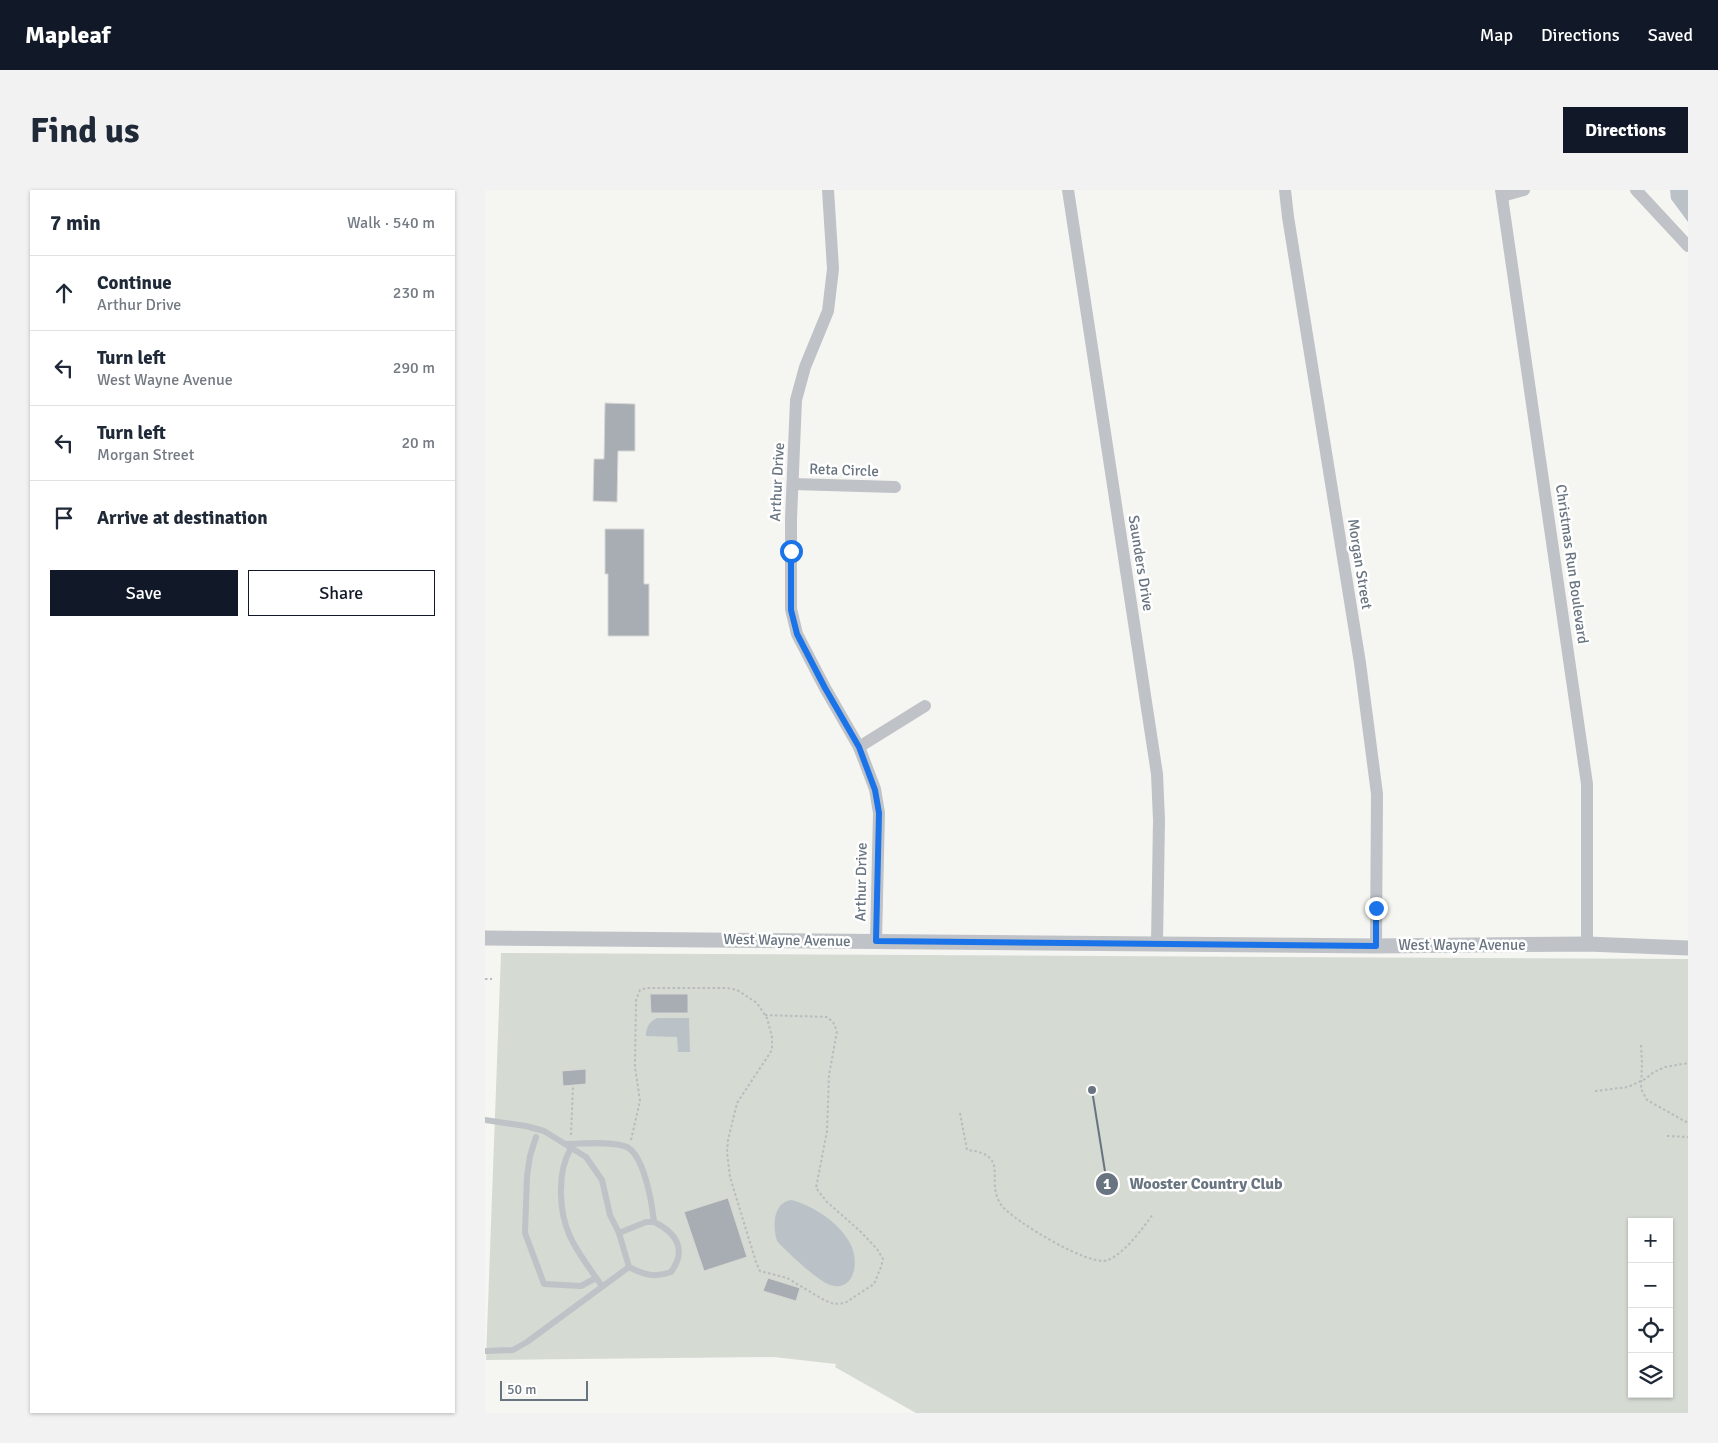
<!DOCTYPE html>
<meta charset="utf-8">
<style>
:root{--surface:#fff;--page:#f2f2f3;--text:#1f2937;--muted:#747a83;--line:#e0e1e3;--accent:#111827}
body{margin:0;font-family:Signika,sans-serif;background:var(--page);color:var(--text)}
.controls{position:absolute;right:15px;bottom:15px;display:grid;overflow:hidden;border-radius:0px;box-shadow:0 1px 4px #0004}
.controls button{width:45px;height:45px;display:grid;place-items:center;padding:0;border:0;border-bottom:1px solid var(--line);background:var(--surface);color:var(--text);font:25px sans-serif}
.scale{position:absolute;left:15px;bottom:12px;width:88px;box-sizing:border-box;padding-left:5px;border:2px solid #687480;border-top:0;font-size:14px;line-height:18px;white-space:nowrap;color:#687480;-webkit-text-stroke:4px #fff;paint-order:stroke}
.stop{position:absolute;width:15px;height:15px;margin:-11px;border:4px solid #1a73e8;border-radius:50%;background:#fff}
.stop.end{background:#1a73e8;border-color:#fff;box-shadow:0 1px 5px #0008}
.list{margin:0;padding:0;list-style:none}
h2{display:flex;justify-content:space-between;align-items:center;height:65px;margin:0;padding:0 20px;font-size:21px}
h2 small{font-size:16px;font-weight:400;color:var(--muted)}
.list li{display:grid;grid-template-columns:32px 1fr auto;gap:15px;align-items:center;box-sizing:border-box;height:75px;padding:0 20px;border-top:1px solid var(--line)}
.list b{display:block;font-size:19px;white-space:nowrap}
.list p{margin:0;font-size:16px;white-space:nowrap;color:var(--muted)}
.list em{font-size:16px;font-style:normal;color:var(--muted)}
.actions{display:flex;gap:10px;padding:15px 20px}
.actions a{flex:1;padding:11px 0;border:1px solid var(--accent);border-radius:0px;text-align:center;font-size:18px;color:var(--accent)}
.actions .main{background:var(--accent);color:#fff}
.icon{flex:none;width:28px;height:28px;fill:none;stroke:currentColor;stroke-width:2;stroke-linecap:round;stroke-linejoin:round}
.map{position:relative;flex:none;width:1203px;height:1223px;overflow:hidden;border-radius:0px}
header{display:flex;align-items:center;gap:30px;box-sizing:border-box;height:70px;padding:0 25px;background:var(--accent);color:#fff}
header strong{font-size:24px}
nav{display:flex;gap:28px;margin-inline-start:auto;font-size:18px}
.intro{display:flex;align-items:center;justify-content:space-between;box-sizing:border-box;height:120px;padding:0 30px}
h1{margin:0;font-size:35px}
.button{padding:12px 22px;border-radius:0px;background:var(--accent);color:#fff;font-size:18px;font-weight:700}
main{display:flex;gap:30px;padding:0 30px}
aside{flex:1;background:var(--surface);border-radius:0px;box-shadow:0 1px 4px #0004}
.map>svg:first-child{display:block}
.green{fill:#d5dad2;fill-rule:evenodd}
.water{fill:#bac2c8}
.building{fill:#a7adb2;stroke:#d7d7d5}
.lines{fill:none;stroke-linecap:round;stroke-linejoin:round}
.path{stroke:#b9bbbe;stroke-width:2;stroke-dasharray:2.5 2.5;stroke-linecap:butt}
.service{stroke:#bfc2c6;stroke-width:6}
.minor{stroke:#bfc2c6;stroke-width:12}
.tertiary{stroke:#bfc2c6;stroke-width:15}
.route{stroke:#1a73e8;stroke-width:6}
.labels{text-anchor:middle;dominant-baseline:central;stroke-width:5;stroke-linejoin:round;paint-order:stroke}
.street-label{font-size:15px;fill:#687480;stroke:#fff}
.leader{fill:none;stroke:#687480;stroke-width:2}
.callout-dot{fill:#687480;stroke:#fff;stroke-width:2}
.mark-label{font-size:15px;text-anchor:middle;font-weight:bold;fill:#fff}
.callout-label{font-size:16px;text-anchor:middle;font-weight:bold;fill:#687480;stroke:#fff;stroke-width:5;stroke-linejoin:round;paint-order:stroke}
</style>
<header>
<strong>Mapleaf</strong>
<nav><a>Map</a><a>Directions</a><a>Saved</a></nav>
</header>
<div class="intro"><h1>Find us</h1><a class="button">Directions</a></div>
<main>
<aside>
<h2>7 min<small>Walk · 540 m</small></h2>
<ul class="list">
<li><svg class="icon" aria-label="ahead" viewBox="0 0 24 24"><path d="M12 20V5M6 11l6-6 6 6"/></svg><div><b>Continue</b><p>Arthur Drive</p></div><em>230 m</em></li>
<li><svg class="icon" aria-label="left" viewBox="0 0 24 24"><path d="M17 20v-9H6M10 6l-5 5 5 5"/></svg><div><b>Turn left</b><p>West Wayne Avenue</p></div><em>290 m</em></li>
<li><svg class="icon" aria-label="left" viewBox="0 0 24 24"><path d="M17 20v-9H6M10 6l-5 5 5 5"/></svg><div><b>Turn left</b><p>Morgan Street</p></div><em>20 m</em></li>
<li><svg class="icon" aria-label="arrive" viewBox="0 0 24 24"><path d="M6 21V4h12l-3 4 3 4H6"/></svg><div><b>Arrive at destination</b></div></li>
</ul>
<div class="actions"><a class="main">Save</a><a>Share</a></div>
</aside>
<div class="map">
<svg width="1203" height="1223" viewBox="0 0 1203 1223">
<rect width="100%" height="100%" fill="#f5f5f2"/>
<path class="green" d="M16,763l1187,6v454h-772l-81,-46 1,-3 -62,-7 -288,3zM1147,1032h37v172h-37z"/>
<g class="water">
<polygon points="1185,0 1203,0 1203,32 1186,9"/>
<path d="M172,828h32l1,34h-12l-1,-15 -31,-1c0,-9 3,-14 11,-18z"/>
<path d="M306,1010c22,5 50,24 60,45 10,21 0,53 -27,37 -12,-7 -37,-30 -47,-41 -4,-13 -5,-38 14,-41z"/>
</g>
<g class="building">
<polygon points="120,213 150,214 150,261 133,261 132,312 108,311 109,269 119,269"/>
<polygon points="120,339 159,339 159,394 164,394 164,446 123,446 123,384 120,384"/>
<polygon points="165,804 203,804 203,823 166,823"/>
<polygon points="101,879 101,894 78,896 77,881"/>
<polygon points="243,1008 262,1067 219,1081 199,1022"/>
<polygon points="283,1088 315,1098 311,1111 278,1101"/>
</g>
<g class="lines">
<g class="path">
<polyline points="0,789 7,789"/>
<polyline points="1156,855 1157,873 1156,899 1162,910 1203,933"/>
<polyline points="1110,901 1143,897 1160,889 1169,882 1180,877 1203,873"/>
<path d="M475,923l7,37c46,5 16,31 35,56 12,15 89,62 106,54 17,-7 35,-32 45,-46"/>
<polyline points="86,945 88,896"/>
<polyline points="1182,946 1203,947"/>
<polyline points="146,950 155,911 150,877 151,810 155,800 162,798 242,798 252,800 272,813 282,828 287,847 287,860 252,913 243,950 242,962 245,987 271,1072 275,1081 302,1088 339,1110 349,1114 360,1113 389,1094 396,1077 398,1069 392,1059 375,1041 342,1012 331,998 342,941 344,885 352,841 348,832 342,827 280,825"/>
</g>
<g class="service">
<path d="M0,930l41,6 18,5 42,26 16,23 8,35 9,18 10,34c15,8 26,11 42,5 16,-22 6,-39 -17,-50 -2,-18 -10,-71 -30,-76 -16,-5 -41,-2 -59,-2"/>
<polyline points="51,947 45,966 42,986 40,1043 59,1094 96,1096 111,1088"/>
<path d="M86,958c-7,12 -10,26 -10,41 -1,43 17,63 41,97"/>
<polyline points="134,1043 161,1032 169,1032"/>
<polyline points="0,1161 28,1160 42,1152 144,1077"/>
</g>
<g class="minor">
<polyline points="343,0 348,79 343,121 320,177 311,210 306,329 306,419 312,444 340,498 374,557 390,599 394,623 391,751"/>
<polyline points="583,0 672,584 674,630 672,753"/>
<polyline points="800,0 803,27 875,473 892,604 891,756"/>
<polyline points="1016,0 1102,594 1102,754"/>
<polyline points="1151,0 1203,56"/>
<polyline points="1017,6 1039,0"/>
<polyline points="308,294 410,297"/>
<polyline points="374,557 440,516"/>
</g>
<polyline class="tertiary" points="0,748 891,756 1102,754 1203,758"/>
</g>
<g class="lines">
<polyline class="route" points="306,361 306,420 312,444 340,498 374,557 390,600 394,623 391,751 891,756 891,718"/>
</g>
<g class="labels">
<g class="street-label">
<text transform="translate(359 280) rotate(2)">Reta Circle</text>
<text transform="translate(292 292) rotate(-87)">Arthur Drive</text>
<text transform="translate(656 373) rotate(81)">Saunders Drive</text>
<text transform="translate(875 374) rotate(81)">Morgan Street</text>
<text transform="translate(1087 374) rotate(82)">Christmas Run Boulevard</text>
<text transform="translate(376 692) rotate(-89)">Arthur Drive</text>
<text transform="translate(302 750) rotate(1)">West Wayne Avenue</text>
<text x="977" y="755">West Wayne Avenue</text>
</g>
</g>
<path class="leader" d="M607 900L622 994"/>
<g class="callout-dot">
<circle cx="607" cy="900" r="5"/>
<circle cx="622" cy="994" r="12"/>
</g>
<g class="mark-label">
<text x="622" y="999">1</text>
</g>
<g class="callout-label">
<text x="721" y="999">Wooster Country Club</text>
</g>
</svg>
<div class="controls">
<button>+</button>
<button>−</button>
<button><svg class="icon" aria-label="locate" viewBox="0 0 24 24"><circle cx="12" cy="12" r="6"/><path d="M12 2v4M12 18v4M2 12h4M18 12h4"/></svg></button>
<button><svg class="icon" aria-label="layers" viewBox="0 0 24 24"><path d="M12 4l9 5-9 5-9-5zM3 14l9 5 9-5"/></svg></button>
</div>
<div class="scale">50 m</div>
<div class="stop" style="left:306px;top:361px"></div>
<div class="stop end" style="left:891px;top:718px"></div>
</div>
</main>
